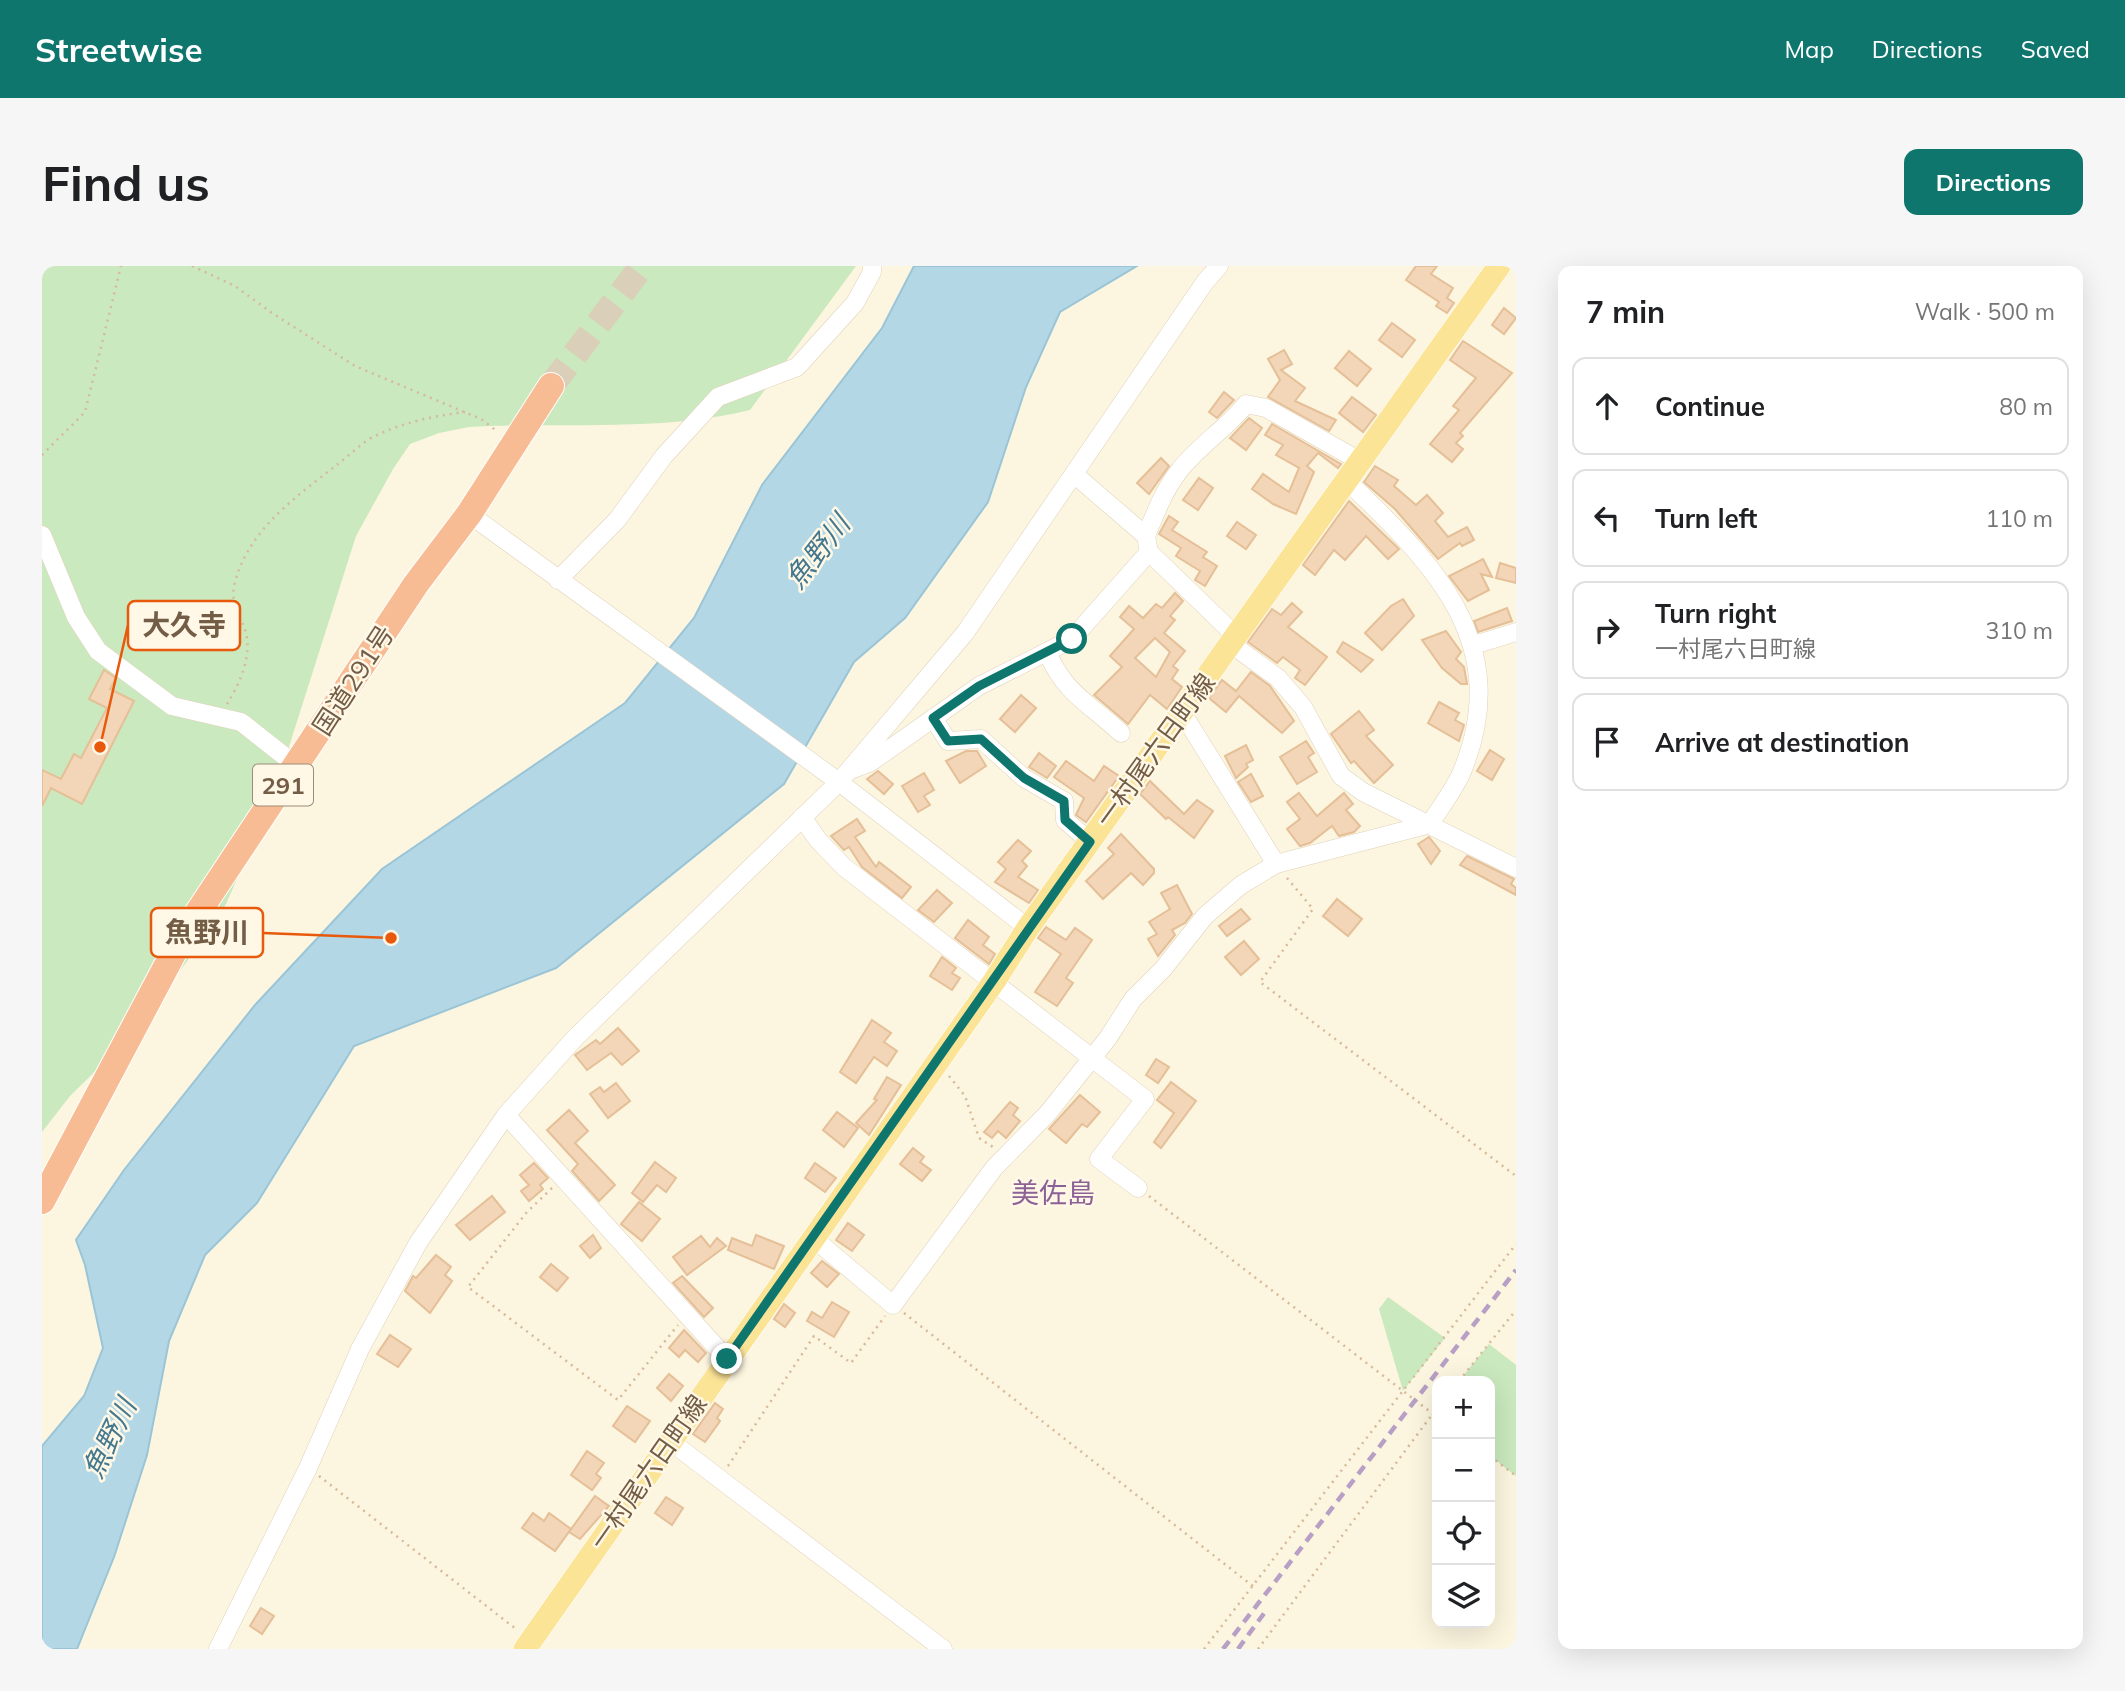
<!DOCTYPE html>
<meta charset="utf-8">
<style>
:root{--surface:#fff;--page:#f6f6f6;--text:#202124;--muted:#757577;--line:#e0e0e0;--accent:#0f766e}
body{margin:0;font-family:Mulish,"Noto Sans JP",sans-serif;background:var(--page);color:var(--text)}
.controls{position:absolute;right:21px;bottom:21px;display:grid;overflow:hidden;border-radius:14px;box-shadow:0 7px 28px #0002}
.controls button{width:63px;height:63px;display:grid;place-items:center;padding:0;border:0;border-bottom:2px solid var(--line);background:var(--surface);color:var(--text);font:35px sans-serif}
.stop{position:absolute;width:21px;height:21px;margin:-16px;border:5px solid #0f766e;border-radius:50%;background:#fff}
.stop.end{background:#0f766e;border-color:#fff;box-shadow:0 2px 7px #0008}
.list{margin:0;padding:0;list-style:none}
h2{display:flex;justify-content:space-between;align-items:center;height:91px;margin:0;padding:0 28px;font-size:30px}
h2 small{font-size:23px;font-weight:400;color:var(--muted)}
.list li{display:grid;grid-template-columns:46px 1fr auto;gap:21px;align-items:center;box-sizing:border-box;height:98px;margin:0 14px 14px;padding:0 14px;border:2px solid var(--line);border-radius:14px}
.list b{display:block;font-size:26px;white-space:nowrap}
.list p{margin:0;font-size:23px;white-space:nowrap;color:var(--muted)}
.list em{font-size:23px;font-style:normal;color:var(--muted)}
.icon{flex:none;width:38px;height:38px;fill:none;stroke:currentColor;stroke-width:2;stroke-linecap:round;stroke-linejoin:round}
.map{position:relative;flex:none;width:1474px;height:1383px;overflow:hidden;border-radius:14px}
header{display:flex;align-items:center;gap:42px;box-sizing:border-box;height:98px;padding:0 35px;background:var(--accent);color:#fff}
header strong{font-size:33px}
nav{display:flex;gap:38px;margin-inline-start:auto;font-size:24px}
.intro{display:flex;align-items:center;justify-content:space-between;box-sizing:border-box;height:168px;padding:0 42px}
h1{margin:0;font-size:49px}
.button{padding:18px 32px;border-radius:14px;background:var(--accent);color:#fff;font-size:24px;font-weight:700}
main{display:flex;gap:42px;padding:0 42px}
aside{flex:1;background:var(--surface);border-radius:14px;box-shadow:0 7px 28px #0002}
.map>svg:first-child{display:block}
.green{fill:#cae9be}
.water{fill:#b4d7e5;stroke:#9ac5d7;stroke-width:2}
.building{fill:#f2d6b7;stroke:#e5bf97;stroke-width:2;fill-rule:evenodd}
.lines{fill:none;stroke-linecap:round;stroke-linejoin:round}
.highway-tunnel{stroke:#dacfb9;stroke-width:26;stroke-dasharray:26 13;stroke-linecap:butt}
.minor-casing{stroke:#e0d2bb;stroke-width:19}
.major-casing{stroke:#fff;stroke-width:24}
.highway-casing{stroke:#fff;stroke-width:28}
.path{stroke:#d6ba9a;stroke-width:2.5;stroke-dasharray:2 5;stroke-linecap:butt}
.minor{stroke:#fff;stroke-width:18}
.major{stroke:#fce496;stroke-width:23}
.highway{stroke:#f8bc95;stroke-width:26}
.rail{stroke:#b89fc5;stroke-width:4.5;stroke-dasharray:10 7;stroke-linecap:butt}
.route{stroke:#0f766e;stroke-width:9}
.labels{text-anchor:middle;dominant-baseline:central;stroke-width:5;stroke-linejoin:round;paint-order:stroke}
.shield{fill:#fff8e6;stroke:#9d8c77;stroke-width:2}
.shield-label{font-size:24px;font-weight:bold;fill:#735d47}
.street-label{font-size:26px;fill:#735d47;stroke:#fff8e6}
.water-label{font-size:28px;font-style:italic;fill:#43788e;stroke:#fff8e6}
.neighbourhood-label{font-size:28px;fill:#8c6296;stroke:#fff8e6}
.leader{fill:none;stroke:#e8590c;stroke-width:2.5}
.callout-dot{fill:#e8590c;stroke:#fff8e6;stroke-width:2.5}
.callout{fill:#fff8e6;stroke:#e8590c;stroke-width:2.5}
.callout-label{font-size:28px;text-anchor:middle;font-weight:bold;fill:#735d47}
</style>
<header>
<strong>Streetwise</strong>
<nav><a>Map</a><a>Directions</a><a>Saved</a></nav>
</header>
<div class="intro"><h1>Find us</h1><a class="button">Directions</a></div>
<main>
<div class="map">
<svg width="1474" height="1383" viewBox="0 0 1474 1383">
<rect width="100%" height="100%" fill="#fcf5df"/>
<g class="green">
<path d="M0,0h814l-106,144c-88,22 -189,12 -281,17l-30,6 -29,11 -17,25 -37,67 -84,264 -46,104 -41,60 -61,79 -54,53 -28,36z"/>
<polygon points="1346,1031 1403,1072 1361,1125 1337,1043"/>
<polygon points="1447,1078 1474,1099 1474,1210 1448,1190 1448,1115 1417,1115"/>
</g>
<polygon class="water" points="872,0 1095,0 1018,46 984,121 946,236 863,352 812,396 742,518 514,702 312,780 215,937 163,989 127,1075 105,1189 72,1291 35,1383 0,1383 0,1180 42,1130 61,1082 43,999 34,974 82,904 213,739 340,603 583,437 652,352 720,219 840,62"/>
<g class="building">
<polygon points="1374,0 1395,0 1389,8 1411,22 1405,32 1412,37 1405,47 1394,40 1397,36 1364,14"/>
<polygon points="1462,42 1474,52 1462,68 1450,59"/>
<polygon points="1350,57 1373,74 1360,91 1337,74"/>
<polygon points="1421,75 1470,107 1418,167 1421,170 1414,177 1421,183 1410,196 1388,178 1417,144 1411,140 1434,112 1408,94"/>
<polygon points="1242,84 1250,98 1239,104 1263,122 1253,135 1294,154 1287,165 1226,131 1238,114 1226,93"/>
<polygon points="1307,85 1329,103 1315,120 1293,102"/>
<polygon points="1182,126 1192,134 1175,152 1167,146"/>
<polygon points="1310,131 1334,149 1321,166 1297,147"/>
<polygon points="1207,152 1220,162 1204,184 1188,172"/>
<polygon points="1230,158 1299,198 1296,202 1276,187 1265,200 1272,206 1254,248 1231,238 1210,223 1221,208 1247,226 1257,202 1234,189 1241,179 1223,169"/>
<polygon points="1119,192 1127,200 1107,228 1095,217"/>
<polygon points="1333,200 1356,214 1352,220 1374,239 1385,229 1401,247 1393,255 1406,271 1425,261 1432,274 1420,280 1418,277 1396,293 1353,243 1322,216"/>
<polygon points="1157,212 1171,222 1156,244 1141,234"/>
<polygon points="1307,235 1357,283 1346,293 1324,270 1303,294 1292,284 1273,309 1261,299"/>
<polygon points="1127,250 1136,256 1130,264 1165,286 1161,291 1175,300 1163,320 1153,314 1158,305 1134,290 1139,282 1117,268"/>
<polygon points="1195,256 1214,269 1204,283 1185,270"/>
<polygon points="1441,293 1450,311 1439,308 1447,324 1426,335 1407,310"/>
<polygon points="1458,297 1474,302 1474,317 1454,312"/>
<path d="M1133,327l8,8 -13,15 5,4 -11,13 21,18 -12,15 5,4 -6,9 10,8 -15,22 -17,-14 -22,29 -34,-29 28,-28 -12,-11 24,-27 -14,-12 9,-11 14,12 13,-14 6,4zM1113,372l15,14 -14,25 -21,-19z"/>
<polygon points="1361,333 1372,350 1340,384 1323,367 1349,340"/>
<polygon points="1250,337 1260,346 1246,361 1285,391 1263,419 1253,412 1258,404 1241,391 1235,397 1206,376 1230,343 1239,349"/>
<polygon points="1465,342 1470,355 1436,366 1432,355"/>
<polygon points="1404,365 1419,386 1414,393 1422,401 1425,418 1419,418 1400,402 1380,374"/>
<polygon points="1301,376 1331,394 1319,406 1295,386"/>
<polygon points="62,404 74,412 68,423 92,435 40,538 9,522 0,540 0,504 19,513 32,488 39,492 65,442 47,433"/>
<polygon points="1209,406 1228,420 1252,455 1240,467 1197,430 1184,446 1167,432 1180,414 1194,425"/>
<polygon points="979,429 994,442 973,466 958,453"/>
<polygon points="1397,436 1417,447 1413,454 1422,459 1417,475 1386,457"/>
<polygon points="1317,445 1332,464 1324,470 1351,499 1332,517 1312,495 1309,497 1289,468"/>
<polygon points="1264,475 1272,487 1266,491 1275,506 1255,518 1238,491"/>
<polygon points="1204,479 1211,494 1204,498 1206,501 1194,512 1183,490"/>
<polygon points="1448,484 1462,493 1450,514 1435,505"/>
<polygon points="924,485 935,485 944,500 918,517 904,495"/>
<polygon points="997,487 1014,500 1005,512 987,501"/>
<polygon points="1024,495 1052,515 1062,500 1077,510 1044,556 1034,549 1042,532 1012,511"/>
<polygon points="836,505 851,518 842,528 825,513"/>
<polygon points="882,507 892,524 882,530 888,539 876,546 860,520"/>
<polygon points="1209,508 1221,530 1209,536 1196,516"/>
<polygon points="1108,515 1142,548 1155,534 1171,545 1152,572 1126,551 1124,553 1098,528"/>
<polygon points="1257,527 1275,550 1302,527 1311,538 1304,544 1318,560 1312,566 1297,570 1290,560 1268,577 1258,580 1245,563 1258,553 1245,536"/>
<polygon points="815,553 823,565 813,571 834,601 837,596 869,621 860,632 820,601 807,581 802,584 789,570"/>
<polygon points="1079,568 1112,603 1112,607 1101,619 1089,607 1061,633 1044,615 1072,588 1066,582"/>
<polygon points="1387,571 1398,585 1389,598 1376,578"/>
<polygon points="976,574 989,585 980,595 985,600 976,611 996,624 987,637 953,616 964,603 956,596"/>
<polygon points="1425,590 1472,613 1469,618 1474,622 1474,629 1418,599"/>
<polygon points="1135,619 1150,648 1143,657 1130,664 1133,669 1116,690 1106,673 1115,668 1107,656 1128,643 1119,627"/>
<polygon points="895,624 910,637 892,656 876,644"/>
<polygon points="1295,633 1320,653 1306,670 1281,650"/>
<polygon points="1199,643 1208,653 1185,670 1177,660"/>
<polygon points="926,654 947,671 941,679 953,688 947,698 913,672"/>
<polygon points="1004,661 1024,674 1033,662 1050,674 1024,712 1031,717 1015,740 993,726 1019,688 996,672"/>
<polygon points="1202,675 1217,693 1199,709 1183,691"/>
<polygon points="900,691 914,702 910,707 918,712 910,724 888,710"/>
<polygon points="830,754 849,767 842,776 855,785 845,800 832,791 814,817 798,806"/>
<polygon points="576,762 597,785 580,799 569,787 545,804 533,789 554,774 558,778"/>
<polygon points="1114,793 1127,801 1116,817 1104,809"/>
<polygon points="845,811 859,819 827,869 814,857 835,834 832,833"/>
<polygon points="1129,816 1154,835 1119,882 1112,876 1132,847 1115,834"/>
<polygon points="574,817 588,835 566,852 548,828 558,821 562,826"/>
<polygon points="1038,829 1058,846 1045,861 1040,858 1024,877 1007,863"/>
<polygon points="968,836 976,842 971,849 978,855 964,872 956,865 950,872 942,866"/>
<polygon points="527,844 546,865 533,877 573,919 557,935 530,905 536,898 505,864"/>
<polygon points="795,846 816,862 802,881 781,864"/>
<polygon points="871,882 882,891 878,896 889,904 880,915 858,898"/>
<polygon points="613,896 634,912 624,926 615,919 601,936 590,927"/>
<polygon points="492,897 506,912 498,919 501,923 487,935 479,925 487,919 478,909"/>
<polygon points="773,897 794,912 783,926 763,912"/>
<polygon points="450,930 463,946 428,974 414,959"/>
<polygon points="597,936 618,953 600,975 579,958"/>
<polygon points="806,957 822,969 810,985 794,974"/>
<polygon points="551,969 559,982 548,992 538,980"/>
<polygon points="714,969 742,980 732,1003 686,984 690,972 710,980"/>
<polygon points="659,970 668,981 675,972 684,980 645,1009 631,991"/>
<polygon points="394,989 409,1001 403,1009 410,1015 388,1047 363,1025 371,1010 374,1012"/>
<polygon points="780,995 797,1008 785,1021 769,1007"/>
<polygon points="509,998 526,1012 515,1025 498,1011"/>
<polygon points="640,1010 671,1042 662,1051 631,1017"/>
<polygon points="790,1036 807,1046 792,1071 765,1055 770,1046 780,1052"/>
<polygon points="742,1038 753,1047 743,1061 732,1053"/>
<polygon points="642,1064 664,1087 656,1096 643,1084 637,1091 627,1082"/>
<polygon points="348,1069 369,1083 356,1101 335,1088"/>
<polygon points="627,1108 641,1120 629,1135 615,1122"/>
<polygon points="673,1137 681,1143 675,1152 678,1155 663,1176 651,1168"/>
<polygon points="585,1140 608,1155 593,1176 571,1160"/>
<polygon points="545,1185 562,1197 554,1208 559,1212 550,1224 529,1209"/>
<polygon points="553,1230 567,1240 538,1273 527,1266"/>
<polygon points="624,1231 641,1242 630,1259 613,1247"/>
<polygon points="491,1247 502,1255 507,1247 529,1263 513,1285 480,1262"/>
<polygon points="219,1342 232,1350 220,1368 208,1360"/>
</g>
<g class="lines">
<polyline class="highway-tunnel" points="509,120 600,0"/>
<defs>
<g id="minor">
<polyline points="1032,208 1104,270 1107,286 1194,370"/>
<polyline points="427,248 797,516 986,662"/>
<polyline points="0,269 34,351 56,385 130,440 199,456 255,500"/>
<path d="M1104,270c9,-22 18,-46 33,-65 19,-25 47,-42 67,-67l20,4 92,52"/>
<polyline points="516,314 575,254 622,190 676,131 755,101 813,37 830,6 830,0"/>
<polyline points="1189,378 1236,412 1261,441 1299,510 1321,526 1474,602"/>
<polyline points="1432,379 1474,366"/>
<path d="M1005,386c18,42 42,51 74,81"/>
<polyline points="1141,448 1234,598"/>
<polyline points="891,452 906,475 939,473 982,512 1022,535 1023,554 1048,576"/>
<polyline points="808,504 829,496 937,420 1030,373 1107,286"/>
<polyline points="760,551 776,574 802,601 1103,833 1057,893 1096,922"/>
<polyline points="464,849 685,1093"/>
<path d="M771,972l80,67 101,-137 54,-55 60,-75 25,-39 30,-30 42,-53 36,-31 35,-21 154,-40c10,-16 23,-33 31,-50 55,-131 -28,-211 -116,-295"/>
<polyline points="628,1175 901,1383"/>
<polyline points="176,1383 266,1202 318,1083 376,977 464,849 533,772 797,516 923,367 1163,16 1177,0"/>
</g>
<polyline id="major" points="483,1383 953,714 986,662 1457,0"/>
<polyline id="highway" points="0,935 141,669 374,318 427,248 509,120"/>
</defs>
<use href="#minor" class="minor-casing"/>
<use href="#major" class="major-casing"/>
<use href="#highway" class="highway-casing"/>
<g class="path">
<polyline points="150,0 193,20 230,47 313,100 439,153 456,166"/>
<polyline points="0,189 43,146 79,0"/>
<path d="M185,438c12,-19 25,-47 19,-71 -5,-17 -17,-30 -11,-51 14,-53 62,-86 103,-118 12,-9 25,-23 39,-29 28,-13 57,-19 88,-23"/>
<polyline points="1245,612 1271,643 1218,716 1474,910"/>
<polyline points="907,810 923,830 937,872 951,881"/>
<polyline points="510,922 485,946 426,1021 576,1134 636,1059"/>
<polyline points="1107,930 1395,1151"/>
<polyline points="862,1047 1212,1321"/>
<polyline points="1417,1115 1474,1044"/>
<polyline points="1448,1190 1474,1210"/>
<polyline points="686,1200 772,1070 809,1097 843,1050"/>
<polyline points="277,1210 474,1363"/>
<polyline points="1162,1383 1474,978"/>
<polyline points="1216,1383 1395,1142"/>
</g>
<use href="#minor" class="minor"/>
<use href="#major" class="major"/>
<use href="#highway" class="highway"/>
<g class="rail">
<polyline points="1181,1383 1474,1004"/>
<polyline points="1196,1383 1223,1346"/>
</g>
</g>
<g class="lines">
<polyline class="route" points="685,1093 1048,576 1023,554 1022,535 982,512 939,473 906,475 891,452 937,420 1030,373"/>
</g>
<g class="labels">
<rect class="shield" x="211" y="498.5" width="60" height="41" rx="5"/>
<g class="shield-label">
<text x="241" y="519">291</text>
</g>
<g class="street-label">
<text transform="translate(311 414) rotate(-57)">国道291号</text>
<text transform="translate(1113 484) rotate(-54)">一村尾六日町線</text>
<text transform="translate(606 1206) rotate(-55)">一村尾六日町線</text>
</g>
<g class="water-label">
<text transform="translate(775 285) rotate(-52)">魚野川</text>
<text transform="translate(67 1172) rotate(-64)">魚野川</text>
</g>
<g class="neighbourhood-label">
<text x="1011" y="926">美佐島</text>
</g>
</g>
<path class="leader" d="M58 481L86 359M349 672L221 667"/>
<g class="callout-dot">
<circle cx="58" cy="481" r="7"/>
<circle cx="349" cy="672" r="7"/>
</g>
<g class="callout">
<rect x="86" y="335" width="112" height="49" rx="7"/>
<rect x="109" y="642" width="112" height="49" rx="7"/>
</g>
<g class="callout-label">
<text x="142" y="369">大久寺</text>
<text x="165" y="676">魚野川</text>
</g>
</svg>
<div class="controls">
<button>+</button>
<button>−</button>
<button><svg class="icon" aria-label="locate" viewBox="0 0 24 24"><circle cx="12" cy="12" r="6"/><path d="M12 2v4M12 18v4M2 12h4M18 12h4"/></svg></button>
<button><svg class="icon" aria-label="layers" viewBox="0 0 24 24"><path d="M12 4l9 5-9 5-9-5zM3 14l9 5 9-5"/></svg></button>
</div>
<div class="stop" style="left:1030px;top:373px"></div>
<div class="stop end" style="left:685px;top:1093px"></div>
</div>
<aside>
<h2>7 min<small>Walk · 500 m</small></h2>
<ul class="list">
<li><svg class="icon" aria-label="ahead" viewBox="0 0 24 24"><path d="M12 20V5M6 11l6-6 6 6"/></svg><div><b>Continue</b></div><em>80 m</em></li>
<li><svg class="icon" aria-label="left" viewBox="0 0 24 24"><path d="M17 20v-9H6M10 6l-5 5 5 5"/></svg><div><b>Turn left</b></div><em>110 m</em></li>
<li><svg class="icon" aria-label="right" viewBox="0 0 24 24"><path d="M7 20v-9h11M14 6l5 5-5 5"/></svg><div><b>Turn right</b><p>一村尾六日町線</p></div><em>310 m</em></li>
<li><svg class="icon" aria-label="arrive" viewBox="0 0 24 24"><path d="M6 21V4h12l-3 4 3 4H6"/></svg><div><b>Arrive at destination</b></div></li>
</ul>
</aside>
</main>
